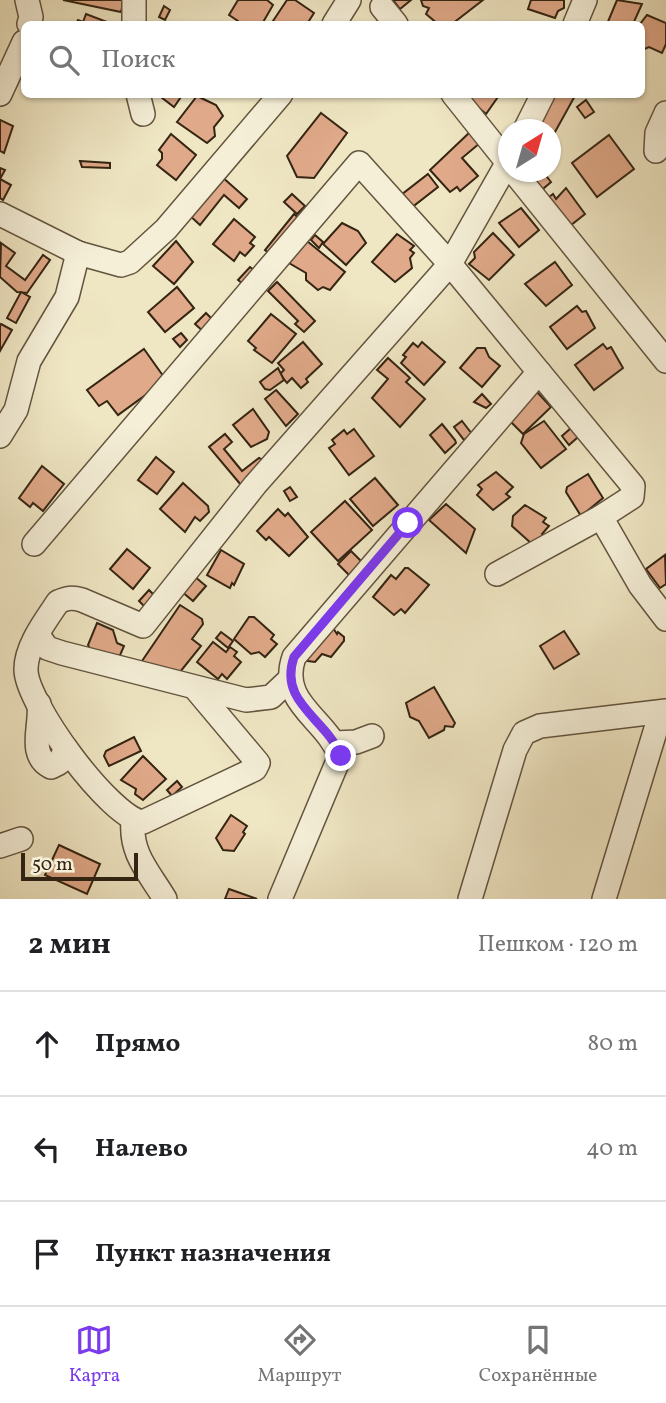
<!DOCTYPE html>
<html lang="ru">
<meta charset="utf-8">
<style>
:root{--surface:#fff;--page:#f2f2f2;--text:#202124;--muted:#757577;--line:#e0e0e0;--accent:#7c3aed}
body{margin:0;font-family:Vollkorn,serif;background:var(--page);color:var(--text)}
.compass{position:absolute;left:498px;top:119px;width:63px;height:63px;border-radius:50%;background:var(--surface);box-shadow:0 2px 5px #0004;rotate:37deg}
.scale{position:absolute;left:21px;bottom:18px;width:117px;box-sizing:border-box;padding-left:7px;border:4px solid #342412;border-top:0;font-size:19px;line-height:24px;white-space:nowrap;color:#342412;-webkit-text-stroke:5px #f5efd8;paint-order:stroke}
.stop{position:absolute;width:21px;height:21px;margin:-16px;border:5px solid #7c3aed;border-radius:50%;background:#fff}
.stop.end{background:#7c3aed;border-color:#fff;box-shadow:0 2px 7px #0008}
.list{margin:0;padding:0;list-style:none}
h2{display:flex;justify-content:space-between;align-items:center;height:91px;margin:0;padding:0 28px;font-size:30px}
h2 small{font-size:23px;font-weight:400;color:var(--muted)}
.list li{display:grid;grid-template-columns:46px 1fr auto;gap:21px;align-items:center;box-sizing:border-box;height:105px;padding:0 28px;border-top:2px solid var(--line)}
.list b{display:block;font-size:26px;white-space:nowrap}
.list em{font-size:23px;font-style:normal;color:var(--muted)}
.icon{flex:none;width:38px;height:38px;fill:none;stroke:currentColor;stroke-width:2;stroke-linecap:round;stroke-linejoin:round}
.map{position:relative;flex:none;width:666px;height:899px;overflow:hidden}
.search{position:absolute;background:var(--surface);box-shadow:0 2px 5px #0004;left:21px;right:21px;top:21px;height:77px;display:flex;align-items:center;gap:18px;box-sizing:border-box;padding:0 24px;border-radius:10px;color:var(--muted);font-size:26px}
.sheet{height:406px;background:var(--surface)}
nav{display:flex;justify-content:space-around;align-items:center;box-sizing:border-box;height:98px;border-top:2px solid var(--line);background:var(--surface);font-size:19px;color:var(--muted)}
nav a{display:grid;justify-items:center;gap:4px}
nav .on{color:var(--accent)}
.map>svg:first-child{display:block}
.building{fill:#e0a989;stroke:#342412;stroke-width:2}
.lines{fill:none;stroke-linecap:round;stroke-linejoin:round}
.minor-casing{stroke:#63543e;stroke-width:26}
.minor{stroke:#f5efd8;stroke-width:23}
.route{stroke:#7c3aed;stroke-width:9}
</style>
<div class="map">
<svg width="666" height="899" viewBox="0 0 666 899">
<rect width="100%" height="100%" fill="#efe6c3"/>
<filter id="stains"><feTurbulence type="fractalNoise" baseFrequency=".00286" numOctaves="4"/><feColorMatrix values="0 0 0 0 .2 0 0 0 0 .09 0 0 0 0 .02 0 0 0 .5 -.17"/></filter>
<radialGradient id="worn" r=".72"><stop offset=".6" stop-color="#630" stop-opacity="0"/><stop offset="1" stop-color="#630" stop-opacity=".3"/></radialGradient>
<g class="building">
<polygon points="63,0 124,0 121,12"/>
<polygon points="238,0 267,0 273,5 262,24 238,24 238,21 229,15"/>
<polygon points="287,0 295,0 314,13 307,24 271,24"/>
<polygon points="393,0 411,0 400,9"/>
<polygon points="421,0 483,0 452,24 438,24 426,14 429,8 423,6"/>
<polygon points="531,0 564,0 564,8 558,11 555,18 528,9"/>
<polygon points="617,0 642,4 633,24 607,24"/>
<polygon points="164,6 170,10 165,20 159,17"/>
<polygon points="86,14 112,24 76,24 78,20 83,22"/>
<polygon points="647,15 666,23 666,44 662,53 649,47 642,50 640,24"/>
<polygon points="157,94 183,94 174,107"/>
<polygon points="463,94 500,94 486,114"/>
<polygon points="556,94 576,94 550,141 550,130 537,130"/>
<polygon points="197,96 216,105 223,116 214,127 215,136 207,143 177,122"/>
<polygon points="586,100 594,112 585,118 577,107"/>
<polygon points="321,113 347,133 314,178 297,177 287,156"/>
<polygon points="0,120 13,126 4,153 0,151"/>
<polygon points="470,132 480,143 462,158 478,176 460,191 457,187 450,192 430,170"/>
<polygon points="171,134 196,155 176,180 157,165 162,159 162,153 159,150"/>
<polygon points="609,135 634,169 597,197 572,163"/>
<polygon points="80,161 110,163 110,168 82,167"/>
<polygon points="0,168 5,170 0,179 11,185 3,200 0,198"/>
<polygon points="518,172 543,172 551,182 537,194"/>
<polygon points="428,174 438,187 411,208 401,195"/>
<polygon points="221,176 247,199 239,208 224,195 200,225 188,214"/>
<polygon points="566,188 585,214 566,229 544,201 553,194 556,199"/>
<polygon points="292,194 305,206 297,214 284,202"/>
<polygon points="521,208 539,230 519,247 499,223"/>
<polygon points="294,214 302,221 273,256 265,250"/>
<polygon points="234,219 255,237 250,243 254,246 245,256 240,252 234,261 213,244"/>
<polygon points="342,223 358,231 366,243 346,265 323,244"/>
<polygon points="493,233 514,255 489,280 469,264 475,258 474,252"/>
<polygon points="397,234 414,246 410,250 414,253 410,258 412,268 395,282 372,262"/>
<polygon points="315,235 323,242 319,248 311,240"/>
<polygon points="176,241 193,262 174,284 153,266"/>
<polygon points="307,241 345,272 330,290 323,287 318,290 306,280 306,273 289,263"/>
<polygon points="1,243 15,253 6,266 25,280 43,255 50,260 27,293 17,292 0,277"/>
<polygon points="555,262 572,285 546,306 525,284"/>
<polygon points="250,267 260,275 248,288 238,280"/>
<polygon points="277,282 315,321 304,332 295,324 298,321 268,291"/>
<polygon points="177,287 194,308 165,332 148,312"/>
<polygon points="21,292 30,297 16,323 7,318"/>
<polygon points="577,306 582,312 586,311 595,328 567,349 550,327"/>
<polygon points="206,313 217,324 206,334 195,324"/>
<polygon points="271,314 296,334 272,363 254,350 256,348 248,341"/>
<polygon points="1,324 12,330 0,351 0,326"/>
<polygon points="181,333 187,340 180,347 173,339"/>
<polygon points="303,342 322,364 306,379 308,382 301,388 292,378 287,383 280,374 284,370 278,363"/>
<polygon points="422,342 445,362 424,385 401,363 406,357 403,355 413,343 418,347"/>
<polygon points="603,344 607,349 611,347 623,368 594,390 575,365"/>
<polygon points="477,348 485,348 489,357 500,366 482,387 460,368"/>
<polygon points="144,349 166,380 118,415 107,401 99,406 87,390"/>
<polygon points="388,358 410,378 406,382 425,399 400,427 372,398 388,379 377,370"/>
<polygon points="278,368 284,380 270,390 265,389 260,382"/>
<polygon points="276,390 298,414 286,426 265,399"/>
<polygon points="537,392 551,407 523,434 509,420"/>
<polygon points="482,394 491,404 486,408 474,402"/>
<polygon points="253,409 269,432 267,439 251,447 233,425"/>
<polygon points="462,421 472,434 464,440 454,427"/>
<polygon points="544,421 566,449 541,468 521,443 524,434"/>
<polygon points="442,424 455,440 456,443 445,453 430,435"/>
<polygon points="571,428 578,437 569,445 562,436"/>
<polygon points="354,429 374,456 349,475 329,448 335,444 332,440 344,430 347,434"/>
<polygon points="225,434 232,442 224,449 242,471 259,458 268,463 241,485 209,447"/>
<polygon points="156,457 174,472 157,494 138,480"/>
<polygon points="42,466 64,484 43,511 33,503 30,507 19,498"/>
<polygon points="496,472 513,487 506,494 510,497 493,510 477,495 482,489 478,485"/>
<polygon points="588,474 603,498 581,516 566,492 567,487"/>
<polygon points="375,478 398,505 373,526 350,499"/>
<polygon points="183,483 208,506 209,512 200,521 195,517 185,532 160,509"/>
<polygon points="290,487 297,497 290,501 284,491"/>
<polygon points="345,501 372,530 338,561 311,532"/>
<polygon points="446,504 475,529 466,553 429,520"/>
<polygon points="525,505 546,518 543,522 549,526 542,534 544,536 533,545 512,526 513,516"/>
<polygon points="278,509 285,516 288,513 308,537 289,556 269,537 266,540 257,531"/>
<polygon points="127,549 150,568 133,589 110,569"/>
<polygon points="221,550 244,564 234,585 232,583 230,588 207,575"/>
<polygon points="351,551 367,567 354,580 338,564"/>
<polygon points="665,555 666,584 660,588 646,569"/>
<polygon points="405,568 408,568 429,585 405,613 401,609 394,615 373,597 391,575 396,579"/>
<polygon points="194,576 206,586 193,601 181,591"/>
<polygon points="149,590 156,597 146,608 139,601"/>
<polygon points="180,605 202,619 203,624 192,639 201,646 176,677 140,664"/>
<polygon points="249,617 254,617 274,635 271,639 277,644 265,657 259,652 251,654 234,639"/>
<polygon points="97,623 113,630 117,643 124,646 118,660 94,658 88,645"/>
<polygon points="333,628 337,634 338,632 344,637 344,641 331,657 322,654 315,662 308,661 306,653"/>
<polygon points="564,631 579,654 554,669 540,646"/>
<polygon points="221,632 233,641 228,648 216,638"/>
<polygon points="213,642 226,652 230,647 237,652 234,656 241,662 227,679 222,674 218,679 197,662"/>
<polygon points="434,687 455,723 453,727 445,726 444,730 429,738 419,721 410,717 406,703"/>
<polygon points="134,737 141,751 109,766 104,756 106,751"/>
<polygon points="143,756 166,779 143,800 135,794 136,789 121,780"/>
<polygon points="177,781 182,787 172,796 167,790"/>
<polygon points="231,815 247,826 243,832 245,834 234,851 223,850 216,838"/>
<polygon points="59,845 100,864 87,894 45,875"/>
<polygon points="229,889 257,899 225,899"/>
</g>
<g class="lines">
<defs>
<g id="minor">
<polyline points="27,0 31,17 29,24"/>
<polyline points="382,7 396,24"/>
<polyline points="134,24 134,0"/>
<polyline points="334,24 349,0"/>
<polyline points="575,24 585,0"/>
<polyline points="0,94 24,42"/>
<polyline points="138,94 143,114"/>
<polyline points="453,94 508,163"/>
<polyline points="525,130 543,94"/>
<polyline points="656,151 657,133 666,113"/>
<polyline points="514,172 666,361"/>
<polyline points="0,214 78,253"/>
<polyline points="0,436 16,410 29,361 67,297 78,253 121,265 130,262 166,229 281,94"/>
<polyline points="34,544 359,163 450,264 633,486 632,497 601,517 640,585 666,619"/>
<polyline points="497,574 601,517"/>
<polyline points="38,635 47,648 62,653 246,700 271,697 289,680"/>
<path d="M195,688l63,75 -3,6 -112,53c-33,-4 -118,-120 -117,-153 0,-23 20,-49 32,-67 9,-4 14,-5 24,-2l61,26 112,-141 195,-221 58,-102"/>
<path d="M39,704c3,21 -12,51 12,63l8,-4 7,-14"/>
<polyline points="335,743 356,742 372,736"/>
<path d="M133,821c-3,33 16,51 32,78"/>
<polyline points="0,846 21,839"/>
<path d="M280,899l60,-143c-14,-38 -62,-53 -46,-99l245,-285"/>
<polyline points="470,899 515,750 524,733 540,726 666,711"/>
<polyline points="604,899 661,712"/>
</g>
</defs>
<use href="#minor" class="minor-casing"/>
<use href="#minor" class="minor"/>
</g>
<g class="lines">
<path class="route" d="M341,756c-15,-38 -63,-53 -47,-99l114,-134"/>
</g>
<rect width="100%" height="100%" filter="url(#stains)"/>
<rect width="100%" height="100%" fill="url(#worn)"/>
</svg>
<svg class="compass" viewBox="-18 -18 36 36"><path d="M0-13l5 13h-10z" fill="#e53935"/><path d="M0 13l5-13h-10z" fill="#757577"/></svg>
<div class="scale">50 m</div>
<div class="stop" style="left:408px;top:523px"></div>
<div class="stop end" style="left:341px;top:756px"></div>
<div class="search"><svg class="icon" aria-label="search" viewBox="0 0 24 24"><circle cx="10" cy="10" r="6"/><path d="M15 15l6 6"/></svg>Поиск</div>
</div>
<section class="sheet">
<h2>2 мин<small>Пешком · 120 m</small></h2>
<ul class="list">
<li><svg class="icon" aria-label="ahead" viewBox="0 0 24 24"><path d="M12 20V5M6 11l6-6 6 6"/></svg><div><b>Прямо</b></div><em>80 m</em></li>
<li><svg class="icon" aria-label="left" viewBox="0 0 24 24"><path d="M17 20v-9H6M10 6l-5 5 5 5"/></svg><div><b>Налево</b></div><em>40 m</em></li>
<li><svg class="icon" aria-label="arrive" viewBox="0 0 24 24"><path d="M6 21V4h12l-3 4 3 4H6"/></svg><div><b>Пункт назначения</b></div></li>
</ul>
</section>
<nav>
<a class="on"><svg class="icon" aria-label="map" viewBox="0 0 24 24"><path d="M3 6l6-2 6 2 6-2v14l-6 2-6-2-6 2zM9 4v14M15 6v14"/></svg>Карта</a>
<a><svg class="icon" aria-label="directions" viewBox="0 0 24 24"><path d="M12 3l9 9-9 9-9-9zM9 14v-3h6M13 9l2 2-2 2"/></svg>Маршрут</a>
<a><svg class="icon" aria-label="saved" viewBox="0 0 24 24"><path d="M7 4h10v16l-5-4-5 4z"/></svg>Сохранённые</a>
</nav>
